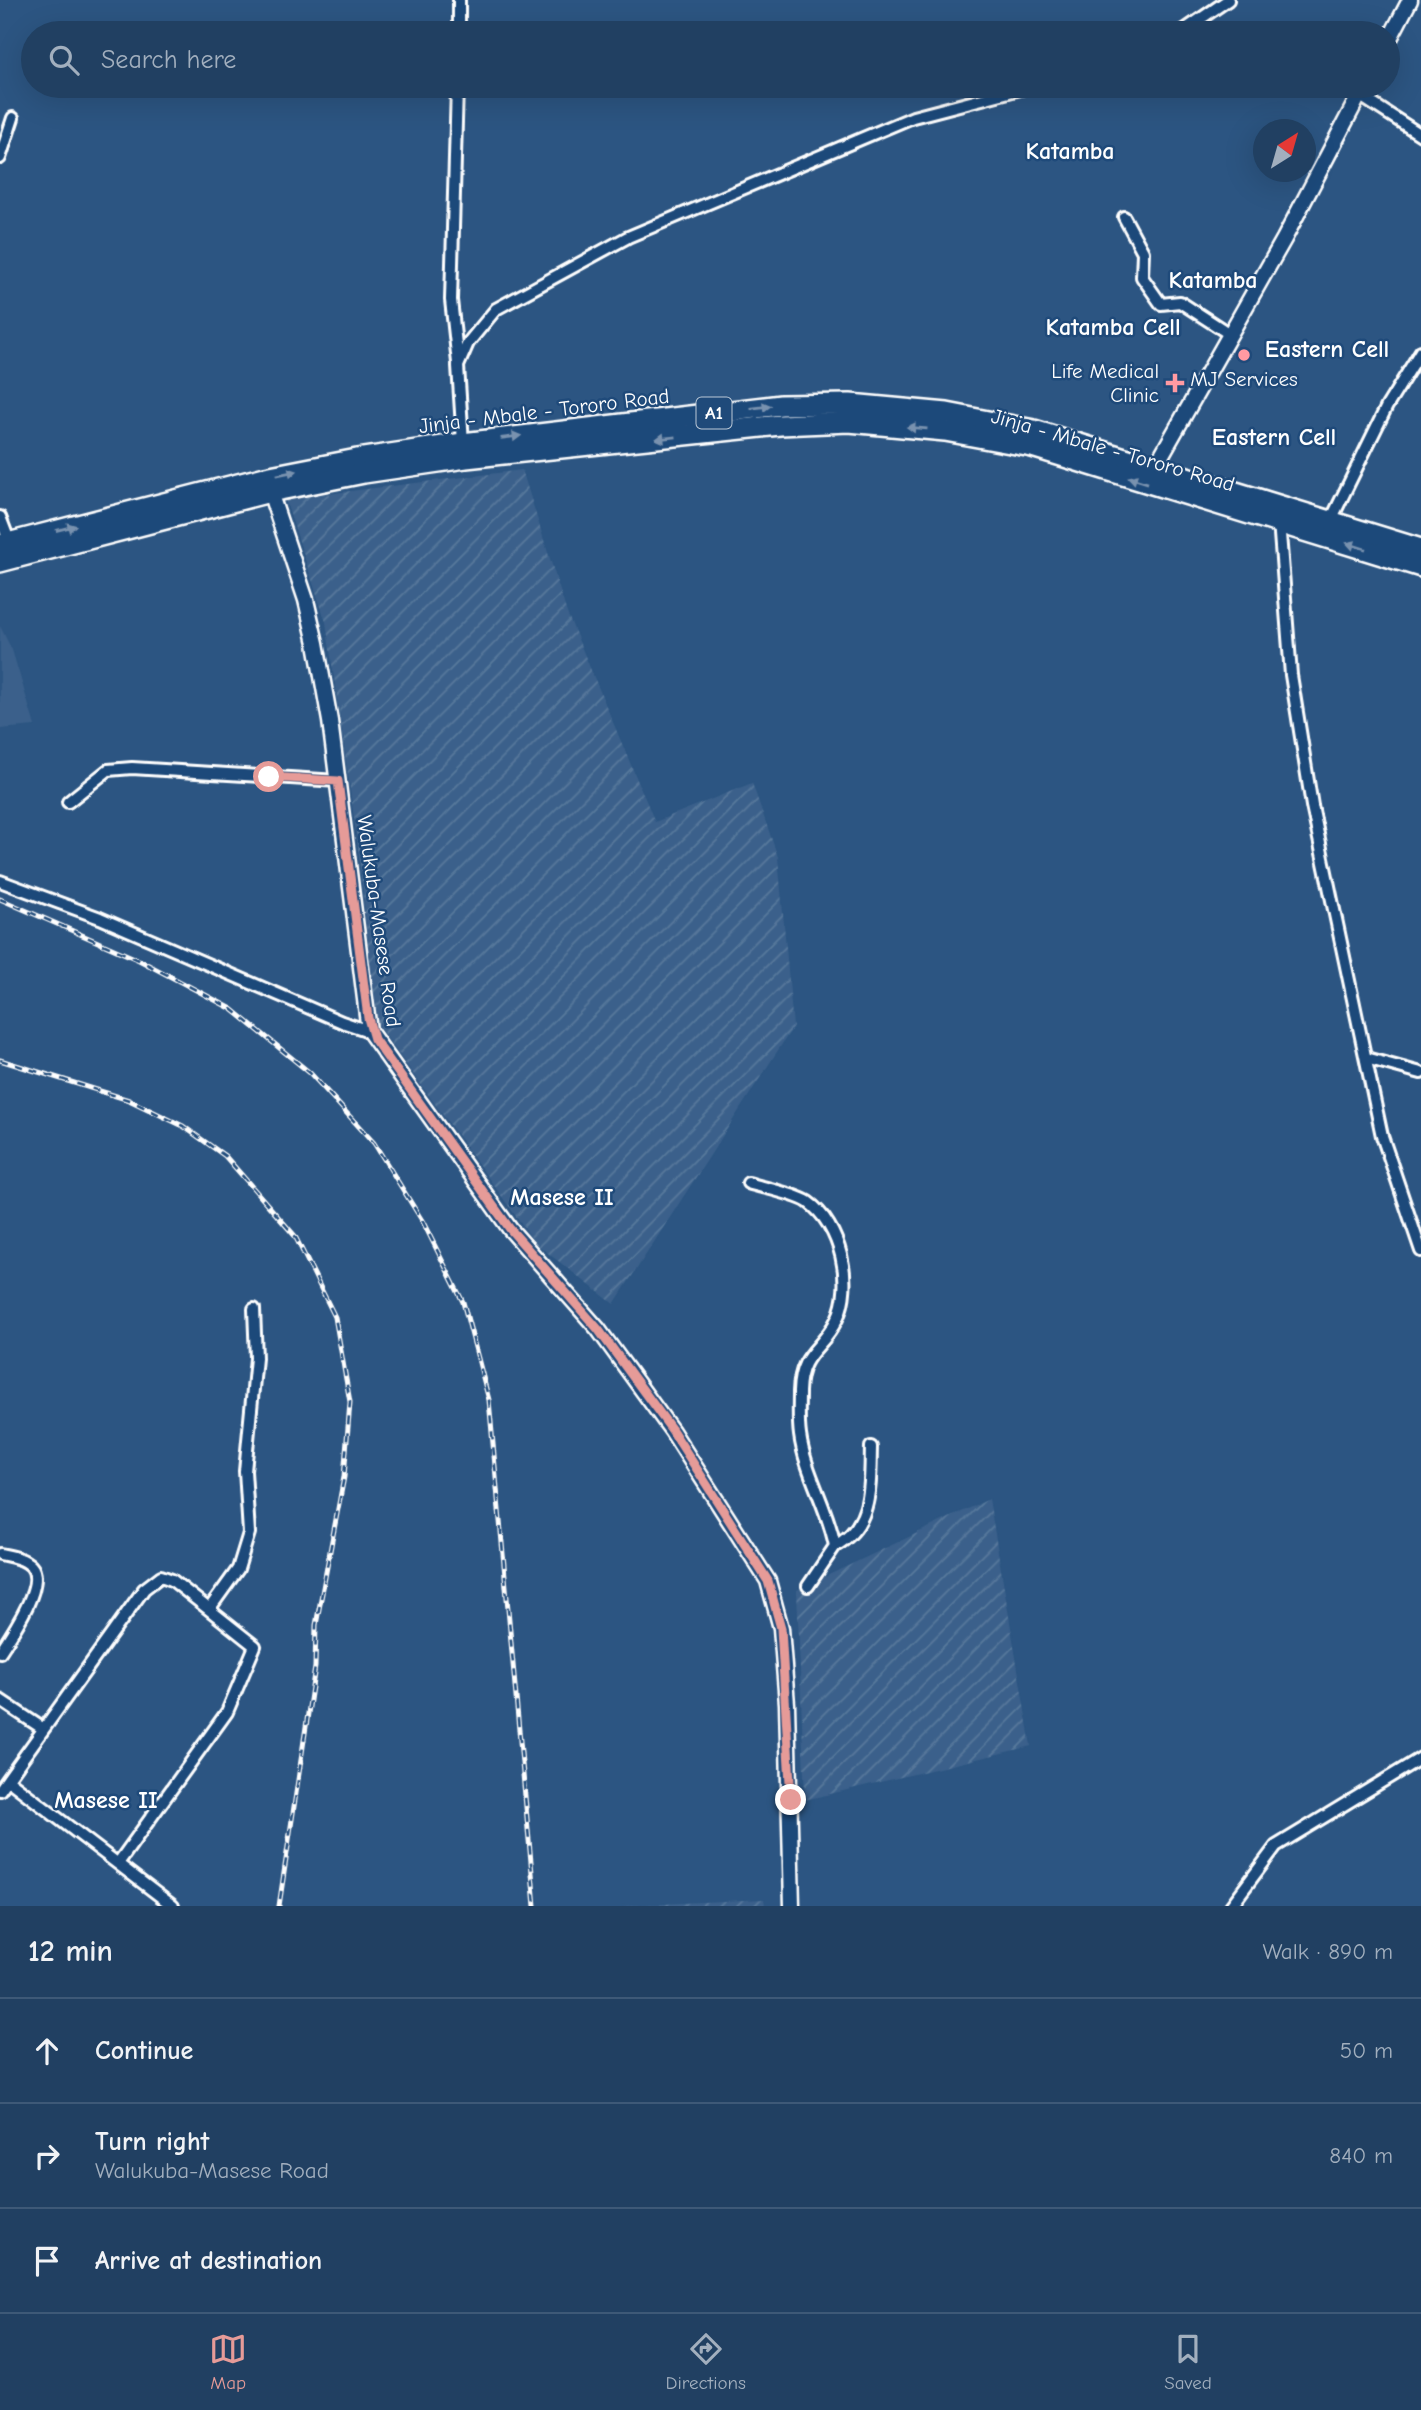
<!DOCTYPE html>
<meta charset="utf-8">
<style>
:root{--surface:#214062;--page:#2d4b6b;--text:#f1f3f6;--muted:#a2afbe;--line:#3e5977;--accent:#e69b98}
body{margin:0;font-family:"Comic Neue",sans-serif;background:var(--page);color:var(--text)}
.compass{position:absolute;left:1253px;top:119px;width:63px;height:63px;border-radius:50%;background:var(--surface);box-shadow:0 7px 28px #0002;rotate:37deg}
.stop{position:absolute;width:21px;height:21px;margin:-16px;border:5px solid #e69b98;border-radius:50%;background:#fff}
.stop.end{background:#e69b98;border-color:#fff;box-shadow:0 2px 7px #0008}
.list{margin:0;padding:0;list-style:none}
h2{display:flex;justify-content:space-between;align-items:center;height:91px;margin:0;padding:0 28px;font-size:30px}
h2 small{font-size:23px;font-weight:400;color:var(--muted)}
.list li{display:grid;grid-template-columns:46px 1fr auto;gap:21px;align-items:center;box-sizing:border-box;height:105px;padding:0 28px;border-top:2px solid var(--line)}
.list b{display:block;font-size:26px;white-space:nowrap}
.list p{margin:0;font-size:23px;white-space:nowrap;color:var(--muted)}
.list em{font-size:23px;font-style:normal;color:var(--muted)}
.icon{flex:none;width:38px;height:38px;fill:none;stroke:currentColor;stroke-width:2;stroke-linecap:round;stroke-linejoin:round}
.map{position:relative;flex:none;width:1421px;height:1906px;overflow:hidden}
.search{position:absolute;background:var(--surface);box-shadow:0 7px 28px #0002;left:21px;right:21px;top:21px;height:77px;display:flex;align-items:center;gap:18px;box-sizing:border-box;padding:0 24px;border-radius:38px;color:var(--muted);font-size:26px}
.sheet{height:406px;background:var(--surface)}
nav{display:flex;justify-content:space-around;align-items:center;box-sizing:border-box;height:98px;border-top:2px solid var(--line);background:var(--surface);font-size:19px;color:var(--muted)}
nav a{display:grid;justify-items:center;gap:4px}
nav .on{color:var(--accent)}
.map>svg:first-child{display:block}
.built{fill:#3b618b}
.industrial{fill:url(#industrial-furrows)}
.lines{fill:none;stroke-linecap:round;stroke-linejoin:round}
.street-casing{stroke:#fff;stroke-width:16}
.secondary-casing{stroke:#fff;stroke-width:19}
.highway-casing{stroke:#fff;stroke-width:24}
.street{stroke:#1f4a7a;stroke-width:10}
.secondary{stroke:#1f4a7a;stroke-width:14}
.highway{stroke:#1f4a7a;stroke-width:19}
.rail-casing{stroke:#fff;stroke-width:5}
.rail{stroke:#1f4a7a;stroke-width:2.5;stroke-dasharray:8;stroke-linecap:butt}
.oneway{fill:#7992af}
.route{stroke:#e69b98;stroke-width:9}
.poi-dot{fill:#ff9aa2;stroke:#1f4a7a;stroke-width:2.5}
.labels{text-anchor:middle;dominant-baseline:central;stroke-width:5;stroke-linejoin:round;paint-order:stroke}
.shield{fill:#1f4a7a;stroke:#bcc9d7;stroke-width:2}
.shield-label{font-size:19px;font-weight:bold;fill:#fff}
.poi-label{font-size:21px;fill:#fff;stroke:#1f4a7a;text-anchor:end}
.street-label{font-size:21px;fill:#fff;stroke:#1f4a7a}
.quarter-label{font-size:24px;font-weight:bold;fill:#fff;stroke:#1f4a7a}
</style>
<div class="map">
<svg width="1421" height="1906" viewBox="0 0 1421 1906">
<defs>
<pattern id="industrial-furrows" width="10" height="10" patternUnits="userSpaceOnUse" patternTransform="scale(1.75)"><rect width="10" height="10" fill="#3b618b"/><path d="M-1 1l2-2M0 10L10 0M9 11l2-2" fill="none" stroke="#58799c"/></pattern>
</defs>
<rect width="100%" height="100%" fill="#2c5582"/>
<filter id="ink" filterUnits="userSpaceOnUse"><feTurbulence type="fractalNoise" baseFrequency=".0143" numOctaves="2"/><feDisplacementMap in="SourceGraphic" scale="14" xChannelSelector="R" yChannelSelector="G"/><feConvolveMatrix kernelMatrix="1 2 1 2 8 2 1 2 1" color-interpolation-filters="sRGB"/></filter>
<g filter="url(#ink)">
<polygon class="built" points="0,626 12,650 35,726 0,729"/>
<g class="industrial">
<polygon points="522,470 567,613 655,822 752,783 778,857 793,1027 614,1304 536,1244 377,1024 356,832 326,622 285,499"/>
<polygon points="989,1499 1031,1746 805,1800 797,1590"/>
<polygon points="764,1899 765,1906 621,1906"/>
</g>
<g class="lines">
<defs>
<g id="street">
<polyline points="459,33 459,0"/>
<polyline points="1180,33 1228,0"/>
<polyline points="457,86 451,300 458,363"/>
<polyline points="1359,95 1421,135"/>
<polyline points="0,158 13,118"/>
<polyline points="1124,217 1143,252 1142,277 1161,304 1180,302 1231,335"/>
<polyline points="463,443 458,366 468,343 496,309 628,237 913,117 1032,86"/>
<polyline points="0,517 10,543"/>
<polyline points="1279,521 1291,675 1312,806 1382,1136 1421,1251"/>
<polyline points="1330,522 1387,406 1421,351"/>
<polyline points="68,802 108,770 132,768 338,781"/>
<polyline points="0,881 100,918 342,1022 369,1031"/>
<polyline points="1366,1058 1421,1073"/>
<path d="M748,1183c16,5 48,11 60,19 33,23 46,82 29,117 -15,32 -37,32 -38,73 0,14 -1,29 1,43 5,38 28,73 35,111l-27,40"/>
<path d="M835,1546c38,-21 35,-60 36,-99"/>
<path d="M0,1554c10,2 24,4 31,12 16,17 -20,69 -31,86"/>
<polyline points="210,1608 238,1569 249,1533 245,1471 256,1358 254,1309"/>
<polyline points="0,1700 42,1728"/>
<polyline points="8,1780 173,1906"/>
<polyline points="0,1790 144,1589 161,1576 172,1580 255,1646 227,1712 119,1862"/>
<polyline points="1231,1906 1276,1846 1421,1758"/>
</g>
<g id="secondary">
<polyline points="1388,42 1410,0"/>
<polyline points="1156,465 1284,239 1364,86"/>
<polyline points="270,492 306,600 316,643 330,721 369,1031 510,1229 598,1329 672,1431 768,1581 781,1628 787,1704 792,1906"/>
</g>
<g id="highway">
<polyline points="0,545 265,477 357,459 463,443 781,405 850,404 947,413 1034,430 1421,549"/>
<polyline points="0,562 270,492 364,473 466,458 780,425 849,422 945,431 1032,447 1421,567"/>
</g>
</defs>
<use href="#street" class="street-casing"/>
<use href="#secondary" class="secondary-casing"/>
<use href="#highway" class="highway-casing"/>
<use href="#street" class="street"/>
<use href="#secondary" class="secondary"/>
<use href="#highway" class="highway"/>
<defs>
<g id="rail">
<polyline points="0,899 139,960 232,1009 310,1073 374,1143 423,1222 463,1302 489,1400 535,1906"/>
<polyline points="0,1060 129,1100 183,1126 225,1156 295,1236 335,1317 350,1402 344,1477 316,1625 315,1667 279,1906"/>
</g>
</defs>
<use href="#rail" class="rail-casing"/>
<use href="#rail" class="rail"/>
</g>
<defs><path id="oneway-solid" d="M-6-.8H1V-3.2L6.5 0L1 3.2V.8H-6Z" transform="scale(1.75)"/></defs>
<g class="oneway">
<use href="#oneway-solid" transform="translate(761 407) rotate(-7)"/>
<use href="#oneway-solid" transform="translate(917 428) rotate(-175)"/>
<use href="#oneway-solid" transform="translate(511 437) rotate(-7)"/>
<use href="#oneway-solid" transform="translate(666 438) rotate(174)"/>
<use href="#oneway-solid" transform="translate(287 473) rotate(-11)"/>
<use href="#oneway-solid" transform="translate(1138 480) rotate(-163)"/>
<use href="#oneway-solid" transform="translate(66 528) rotate(-14)"/>
<use href="#oneway-solid" transform="translate(1356 546) rotate(-162)"/>
</g>
</g>
<g class="lines" filter="url(#ink)">
<polyline class="route" points="269,777 338,781 368,1018 374,1039 510,1229 598,1329 672,1430 768,1581 781,1628 791,1800"/>
</g>
<g class="poi-dot">
<circle cx="1244" cy="355" r="7"/>
<path d="M1171.5 372.5h7v7h7v7h-7v7h-7v-7h-7v-7h7z"/>
</g>
<g class="labels">
<rect class="shield" x="696.5" y="397.5" width="35" height="31" rx="5"/>
<g class="shield-label">
<text x="714" y="413">A1</text>
</g>
<g class="poi-label">
<text x="1159" y="371">Life Medical<tspan x="1159" dy="24">Clinic</tspan></text>
<text x="1244" y="379" text-anchor="middle">MJ Services</text>
</g>
<g class="street-label">
<text transform="translate(544 411) rotate(-7)">Jinja - Mbale - Tororo Road</text>
<text transform="translate(1113 450) rotate(16)">Jinja - Mbale - Tororo Road</text>
<text transform="translate(379 921) rotate(82)">Walukuba-Masese Road</text>
</g>
<g class="quarter-label">
<text x="1070" y="151">Katamba</text>
<text x="1213" y="280">Katamba</text>
<text x="1113" y="327">Katamba Cell</text>
<text x="1327" y="349">Eastern Cell</text>
<text x="1274" y="437">Eastern Cell</text>
<text x="562" y="1197">Masese II</text>
<text x="106" y="1800">Masese II</text>
</g>
</g>
</svg>
<svg class="compass" viewBox="-18 -18 36 36"><path d="M0-13l5 13h-10z" fill="#e53935"/><path d="M0 13l5-13h-10z" fill="#a2afbe"/></svg>
<div class="stop" style="left:269px;top:777px"></div>
<div class="stop end" style="left:791px;top:1800px"></div>
<div class="search"><svg class="icon" aria-label="search" viewBox="0 0 24 24"><circle cx="10" cy="10" r="6"/><path d="M15 15l6 6"/></svg>Search here</div>
</div>
<section class="sheet">
<h2>12 min<small>Walk · 890 m</small></h2>
<ul class="list">
<li><svg class="icon" aria-label="ahead" viewBox="0 0 24 24"><path d="M12 20V5M6 11l6-6 6 6"/></svg><div><b>Continue</b></div><em>50 m</em></li>
<li><svg class="icon" aria-label="right" viewBox="0 0 24 24"><path d="M7 20v-9h11M14 6l5 5-5 5"/></svg><div><b>Turn right</b><p>Walukuba-Masese Road</p></div><em>840 m</em></li>
<li><svg class="icon" aria-label="arrive" viewBox="0 0 24 24"><path d="M6 21V4h12l-3 4 3 4H6"/></svg><div><b>Arrive at destination</b></div></li>
</ul>
</section>
<nav>
<a class="on"><svg class="icon" aria-label="map" viewBox="0 0 24 24"><path d="M3 6l6-2 6 2 6-2v14l-6 2-6-2-6 2zM9 4v14M15 6v14"/></svg>Map</a>
<a><svg class="icon" aria-label="directions" viewBox="0 0 24 24"><path d="M12 3l9 9-9 9-9-9zM9 14v-3h6M13 9l2 2-2 2"/></svg>Directions</a>
<a><svg class="icon" aria-label="saved" viewBox="0 0 24 24"><path d="M7 4h10v16l-5-4-5 4z"/></svg>Saved</a>
</nav>
